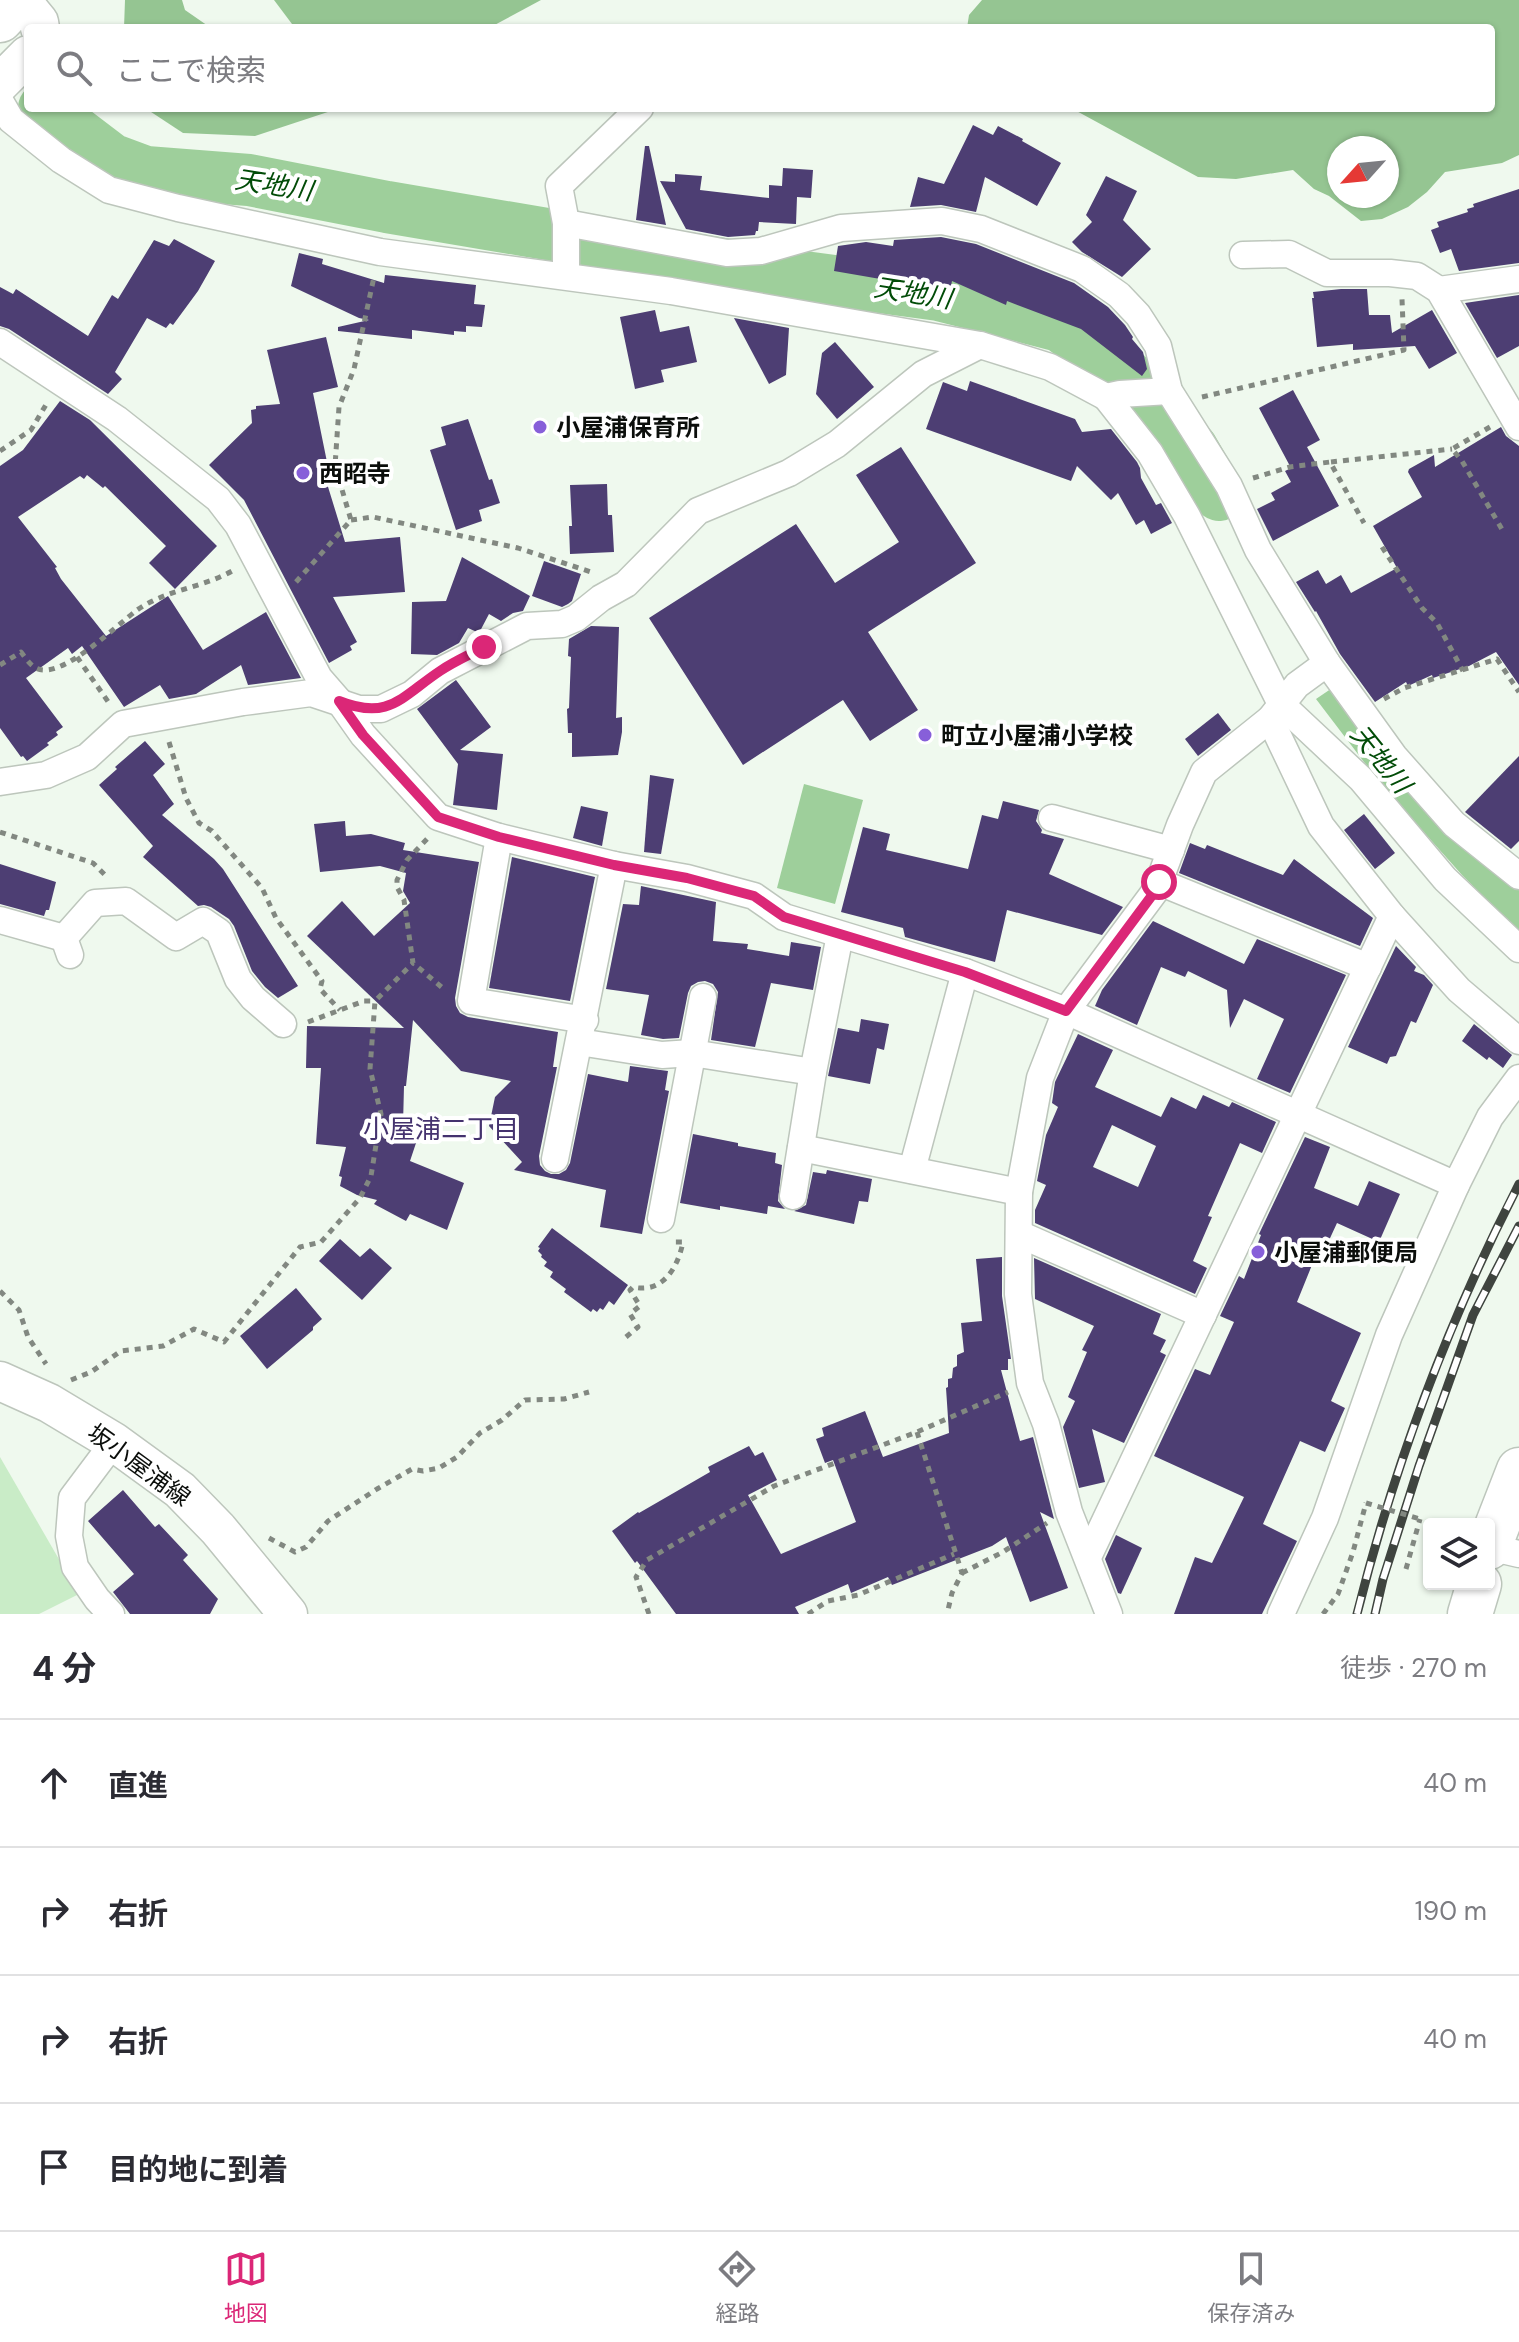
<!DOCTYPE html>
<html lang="ja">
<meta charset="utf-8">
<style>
:root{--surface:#fff;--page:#f2f2f3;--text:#2b2b33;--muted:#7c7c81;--line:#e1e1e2;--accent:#db2777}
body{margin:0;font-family:"DM Sans","Noto Sans JP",sans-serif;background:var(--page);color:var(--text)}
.controls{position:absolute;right:24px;bottom:24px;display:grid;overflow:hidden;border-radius:8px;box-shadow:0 2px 6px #0004}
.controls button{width:72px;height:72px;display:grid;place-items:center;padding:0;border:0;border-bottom:2px solid var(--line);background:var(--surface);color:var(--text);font:40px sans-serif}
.compass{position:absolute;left:1327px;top:136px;width:72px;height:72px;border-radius:50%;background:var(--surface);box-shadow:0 2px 6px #0004;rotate:243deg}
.stop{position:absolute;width:24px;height:24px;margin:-18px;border:6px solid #db2777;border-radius:50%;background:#fff}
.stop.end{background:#db2777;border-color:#fff;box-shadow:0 2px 8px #0008}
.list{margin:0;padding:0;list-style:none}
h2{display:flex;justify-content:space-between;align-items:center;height:104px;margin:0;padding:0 32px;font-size:34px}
h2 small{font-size:26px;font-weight:400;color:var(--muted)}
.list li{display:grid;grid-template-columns:52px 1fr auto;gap:24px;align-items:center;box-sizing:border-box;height:128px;padding:0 32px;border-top:2px solid var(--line)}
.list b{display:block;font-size:30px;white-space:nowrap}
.list em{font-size:26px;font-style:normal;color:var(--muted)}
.icon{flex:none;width:44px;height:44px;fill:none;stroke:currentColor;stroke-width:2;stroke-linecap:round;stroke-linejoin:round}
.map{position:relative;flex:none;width:1519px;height:1614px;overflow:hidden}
.search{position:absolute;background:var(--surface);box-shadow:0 2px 6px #0004;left:24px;right:24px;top:24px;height:88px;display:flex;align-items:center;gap:20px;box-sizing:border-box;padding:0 28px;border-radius:8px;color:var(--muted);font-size:30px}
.sheet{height:616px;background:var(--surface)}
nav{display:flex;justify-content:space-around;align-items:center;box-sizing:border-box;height:112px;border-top:2px solid var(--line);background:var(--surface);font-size:22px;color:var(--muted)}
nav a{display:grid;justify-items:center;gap:4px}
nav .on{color:var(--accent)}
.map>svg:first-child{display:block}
.green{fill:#c9ecc7}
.forest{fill:#95c592;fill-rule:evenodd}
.water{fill:#9ecf9b}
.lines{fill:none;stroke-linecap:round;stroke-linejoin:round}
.river{stroke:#9ecf9b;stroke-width:52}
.building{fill:#4d3e73;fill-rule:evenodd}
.street-casing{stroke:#bdc6bc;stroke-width:29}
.secondary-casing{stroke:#bdc6bc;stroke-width:41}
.highway-casing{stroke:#bdc6bc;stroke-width:47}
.path{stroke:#828881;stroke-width:5;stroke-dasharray:6 6;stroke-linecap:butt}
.street{stroke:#fff;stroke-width:26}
.secondary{stroke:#fff;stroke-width:38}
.highway{stroke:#fff;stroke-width:44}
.rail-casing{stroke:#3f443f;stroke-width:9}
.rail{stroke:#fff;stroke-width:6;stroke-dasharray:18;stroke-linecap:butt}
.path-bridge{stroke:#828881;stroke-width:5;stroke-dasharray:6 6;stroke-linecap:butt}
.route{stroke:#db2777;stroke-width:10}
.poi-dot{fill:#875fd9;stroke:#fff;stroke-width:3}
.labels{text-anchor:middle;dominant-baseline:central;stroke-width:8;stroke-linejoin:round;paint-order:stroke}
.poi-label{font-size:24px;font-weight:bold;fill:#0b0e0b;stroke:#fff;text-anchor:start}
.street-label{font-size:24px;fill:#0b0e0b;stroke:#fff}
.water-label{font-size:26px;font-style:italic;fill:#024c08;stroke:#fff}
.neighbourhood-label{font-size:26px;fill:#44326e;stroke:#fff}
</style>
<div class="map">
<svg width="1519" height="1614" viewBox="0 0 1519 1614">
<rect width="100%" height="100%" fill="#eff9ee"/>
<polygon class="green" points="0,1457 79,1594 39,1614 0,1614"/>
<g class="forest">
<polygon points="125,0 182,0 185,10 211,28 124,28"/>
<polygon points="274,0 541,0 489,28 295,28"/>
<path d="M982,0h537v155l-17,8 -57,9 -18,20 -19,15 -26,12 -21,2 -32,-25 -15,-7 -21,-19 -57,9 -38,-2 -127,-69h420v-80h-524l2,-13zM1387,148v48h-48v-48z"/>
<polygon points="145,108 340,108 255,136 183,133"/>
</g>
<g class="water">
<polygon points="1344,680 1450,810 1519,871 1519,932 1462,875 1380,783 1316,699"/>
<polygon points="804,784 863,800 835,904 777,888"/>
</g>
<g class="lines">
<polyline class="river" points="44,108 111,159 146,172 249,180 387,207 789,275 939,295 1060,326 1126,374 1192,448 1219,495"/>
</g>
<g class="building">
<polygon points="973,125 993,135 998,126 1023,139 1022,141 1061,163 1037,206 985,177 976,212 941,205 910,207 918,177 944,184"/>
<polygon points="645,146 649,146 666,225 636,220"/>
<polygon points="783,168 813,170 811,198 797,197 796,224 759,222 758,231 756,231 755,235 728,237 686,229 660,181 675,182 675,174 702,176 700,190 769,198 769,185 782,186"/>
<polygon points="1106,176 1137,191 1123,220 1151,249 1122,277 1082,252 1072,242 1092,222 1086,215"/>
<polygon points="1519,189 1519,263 1459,271 1451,249 1440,253 1431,230 1439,227 1437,222 1468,212 1467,209 1474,207 1473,204"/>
<polygon points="941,237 976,244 1074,283 1108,307 1125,325 1133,337 1132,339 1143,352 1147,369 1142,376 1081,329 1007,301 1006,305 952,281 950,291 834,271 838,246 866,242 893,246 894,240"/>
<polygon points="174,239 215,261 198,291 173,325 170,323 166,328 147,318 115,372 122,379 108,394 9,329 0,326 0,287 13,294 16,289 88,336 112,295 118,299 154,240 169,246"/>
<polygon points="299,253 323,259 322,264 384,283 385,275 476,285 474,304 485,305 482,327 466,326 466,332 454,331 454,335 412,330 412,339 338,331 338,327 369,320 359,318 291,286"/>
<polygon points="1341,289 1367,289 1369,315 1390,315 1392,333 1432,310 1457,353 1429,369 1415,346 1353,350 1353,344 1317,347 1312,298 1314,298 1313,292"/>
<polygon points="1519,295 1519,346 1497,358 1465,303"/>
<polygon points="655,310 660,332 689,326 697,362 661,370 664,382 635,389 620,317"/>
<polygon points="734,318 789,328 786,375 769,384"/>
<polygon points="326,337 338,387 313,393 327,462 321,464 345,542 400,537 405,592 333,597 357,642 350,646 352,650 329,663 244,500 209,465 252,423 251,410 256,409 256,406 280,404 267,350"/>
<polygon points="835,342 874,387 837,419 816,394 822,353"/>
<polygon points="970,381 1075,419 1082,432 1111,429 1137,462 1140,468 1141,478 1156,505 1161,503 1172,523 1151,534 1144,520 1136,525 1118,493 1111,500 1077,466 1071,481 926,429 943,382 967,391"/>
<polygon points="1293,390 1320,440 1307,447 1339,506 1273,541 1257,509 1275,500 1271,493 1291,482 1285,471 1291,468 1259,408"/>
<polygon points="60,401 90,420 217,546 175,589 149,563 166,546 105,486 103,488 87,475 84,479 80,476 18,517 57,567 55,568 61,579 106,636 168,596 203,650 266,612 301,678 248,685 241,665 196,694 169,699 160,685 124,707 82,646 72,654 68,648 26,678 63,727 56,732 58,735 47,743 49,745 27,761 23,756 21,757 0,728 0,466 23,450"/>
<polygon points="468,419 489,480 492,479 500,503 479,510 482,521 456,530 430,450 446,445 441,427"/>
<polygon points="1501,427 1506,436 1519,446 1519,685 1496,652 1469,666 1433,678 1432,675 1408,686 1406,682 1375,702 1340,654 1316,611 1315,612 1296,582 1318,570 1326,584 1341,575 1351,593 1397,568 1373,526 1422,497 1408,472 1409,469 1434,455 1435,467"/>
<polygon points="901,447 976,563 868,632 918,710 870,741 843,700 743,765 649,618 796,524 835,583 899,542 856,475"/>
<polygon points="607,484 608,515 612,515 614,552 570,554 569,526 572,526 570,485"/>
<polygon points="462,557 530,596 523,611 513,613 501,621 489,614 479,633 468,628 459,643 437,655 411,654 412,602 446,601"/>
<polygon points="544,561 581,574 572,601 568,604 562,607 532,596"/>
<polygon points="591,626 619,627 616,718 622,717 622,732 618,755 572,757 572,733 568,733 567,709 569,708 571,657 568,656 569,639"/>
<polygon points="456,680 491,727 460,750 503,754 497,810 453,805 458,764 417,709"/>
<polygon points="1218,713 1231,730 1198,756 1185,739"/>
<polygon points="145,741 165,764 153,775 174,804 162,815 214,859 223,869 298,986 278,998 265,987 252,971 234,926 229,919 211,907 204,905 198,906 143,857 153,846 99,785 117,769 115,767"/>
<polygon points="1519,756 1519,841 1511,849 1465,812"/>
<polygon points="650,775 674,779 661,854 644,852"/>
<polygon points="1003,801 1039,810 1036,821 1042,830 1041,833 1064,839 1049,874 1123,907 1102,935 1007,910 995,962 905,937 903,928 841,912 863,827 890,834 886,850 968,869 982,815 998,819"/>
<polygon points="581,806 608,812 602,846 573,838"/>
<polygon points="1364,814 1395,853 1375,869 1344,830"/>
<polygon points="345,821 346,836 371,834 405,843 403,850 479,862 455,998 456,1006 460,1013 468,1017 558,1032 553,1067 557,1067 539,1156 540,1165 545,1171 551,1174 559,1174 566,1170 570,1163 588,1074 628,1082 630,1066 668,1071 665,1090 669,1091 642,1234 600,1227 606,1190 514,1170 522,1162 489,1126 495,1097 511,1081 461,1071 413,1020 406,1086 404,1086 403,1125 420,1131 410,1161 464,1183 447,1230 410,1214 406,1221 374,1204 377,1200 357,1195 340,1186 342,1177 339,1176 346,1147 316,1144 321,1068 306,1068 307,1026 404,1028 307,936 342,901 374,936 410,903 403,891 406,873 380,866 320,872 314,824"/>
<polygon points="1190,843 1205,849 1207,845 1283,875 1294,859 1373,918 1360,946 1179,873"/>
<polygon points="512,857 595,877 570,1001 489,988"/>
<polygon points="0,864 56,882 49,910 46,910 44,916 0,904"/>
<polygon points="641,886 716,902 713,941 748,944 747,949 789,956 791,942 821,947 813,990 771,983 755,1047 711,1040 718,992 713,984 705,981 698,982 691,986 688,993 679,1038 663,1039 641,1035 649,995 606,989 623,904 639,905"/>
<polygon points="1153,921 1244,964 1257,939 1346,975 1290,1093 1257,1079 1284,1019 1244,999 1230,1028 1227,990 1188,971 1185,977 1161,967 1137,1025 1095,1006 1102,990"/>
<polygon points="1396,946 1416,967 1414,971 1424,975 1433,985 1416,1023 1411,1021 1396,1056 1390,1057 1387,1064 1348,1047"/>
<polygon points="861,1019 889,1024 884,1050 877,1048 870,1084 828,1076 838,1028 859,1032"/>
<polygon points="1474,1024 1512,1055 1503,1068 1489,1057 1487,1060 1462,1041"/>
<path d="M1078,1034l35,16 -18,37 66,30 10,-20 25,12 7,-14 26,12 3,-5 44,20 -14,31 -22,-10 -32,73 4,1 -19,44 14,7 -12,26 -160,-71v-13l11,-25 -9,-4 9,-46 12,-28 -6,-4 3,-21zM1112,1125l44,21 -18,41 -45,-20z"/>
<polygon points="693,1134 738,1143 738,1146 776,1153 775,1163 782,1165 778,1201 785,1209 768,1206 767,1214 720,1206 720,1210 680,1203"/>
<polygon points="1305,1137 1330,1147 1314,1188 1358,1206 1369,1181 1400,1194 1379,1242 1337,1223 1319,1262 1314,1260 1297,1302 1361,1333 1331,1401 1345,1408 1325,1452 1300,1441 1263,1524 1297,1541 1262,1614 1174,1614 1195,1557 1212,1563 1244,1497 1154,1456 1195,1369 1210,1375 1234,1322 1220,1316 1239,1276 1244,1279 1261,1235 1259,1234"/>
<polygon points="827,1170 872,1179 868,1202 859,1201 854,1224 794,1211 806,1205 813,1172 826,1174"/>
<polygon points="552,1228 628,1285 614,1305 609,1301 603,1310 600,1308 597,1312 593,1309 591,1312 564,1292 566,1289 550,1277 553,1272 544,1266 547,1262 541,1257 542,1255 538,1251 540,1248 538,1247"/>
<polygon points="340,1239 360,1257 370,1248 392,1268 362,1300 319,1261"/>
<polygon points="1002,1257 1002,1296 1011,1359 1008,1359 1008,1370 1001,1370 1020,1441 1033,1437 1054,1519 1040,1512 1068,1588 1030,1602 1006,1537 992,1546 892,1585 888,1577 851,1593 848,1584 795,1607 799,1614 676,1614 637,1561 635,1563 612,1531 638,1512 639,1513 710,1472 708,1467 749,1446 755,1456 763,1452 777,1480 748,1495 781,1554 856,1522 833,1460 825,1463 816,1439 824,1436 822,1428 865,1411 883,1457 949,1433 946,1388 948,1387 948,1379 952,1378 953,1368 957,1366 957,1355 964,1352 961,1323 982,1321 976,1259"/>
<polygon points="1034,1258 1161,1314 1153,1334 1166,1340 1160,1352 1166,1355 1124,1443 1092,1429 1105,1482 1079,1488 1063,1427 1075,1401 1068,1397 1087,1352 1082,1350 1094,1326 1035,1299"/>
<polygon points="296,1288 322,1319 313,1327 313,1330 267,1369 240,1336"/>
<polygon points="123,1490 155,1527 159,1524 188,1555 183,1560 218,1599 210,1614 130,1614 113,1592 134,1574 88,1521"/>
<polygon points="1116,1535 1142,1548 1121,1594 1118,1593 1105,1559"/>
</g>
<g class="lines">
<defs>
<g id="street">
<polyline points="0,101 11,120 61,160 109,190 178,208 380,252 671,291 980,345 1050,367 1106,397 1120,394 1169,391"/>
<polyline points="566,223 727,253 761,251 841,228 942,221 981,229 1082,269 1119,295 1138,315 1158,346 1169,391 1229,486 1258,550 1327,663 1394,756 1454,824 1519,876"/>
<polyline points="1243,255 1289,254 1327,273 1390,273 1417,276 1439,290 1519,427"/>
<polyline points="566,276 566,223 559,186 640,108"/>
<polyline points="1439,290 1519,279"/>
<polyline points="0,342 117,419 218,499 238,525 319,678 339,701 363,735 438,817 499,837 614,865 687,878 754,896 784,917 965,972 1066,1011 1456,1185"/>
<polyline points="1106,397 1150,453 1187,516 1281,704 1361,779 1445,879 1519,949"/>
<polyline points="1270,719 1321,826 1392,916 1459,990 1519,1041"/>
<polyline points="0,782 46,775 87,757 123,724 243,702 311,693 359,709 381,709 412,694 440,671 527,626 562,624 576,618 601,598 626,584 698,511 789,473 837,444 923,374 980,345"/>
<polyline points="1052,818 1171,850"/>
<polyline points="499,837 471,1001 585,1020"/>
<polyline points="1159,882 1368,967"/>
<polyline points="0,920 64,938"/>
<polyline points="70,955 64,938 95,903 126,901 176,937 203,921 219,932 238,979 253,998 283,1024"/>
<polyline points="579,1042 662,1055 692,1053 813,1072"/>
<polyline points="801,1148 1019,1192"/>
<polyline points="555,1159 614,865"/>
<polyline points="912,1170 965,972"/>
<polyline points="793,1196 813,1072 840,935"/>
<polyline points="661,1219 703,997"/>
<polyline points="1019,1234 1203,1315"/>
<polyline points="1489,1547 1519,1554"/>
<polyline points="1088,1557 1392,916"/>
<polyline points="111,1614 97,1599 75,1567 69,1536 72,1498 114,1442"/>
<polyline points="1109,1614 1069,1512 1046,1424 1030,1383 1018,1294 1019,1192 1040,1078 1066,1011 1156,890 1180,825 1204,772 1270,719 1297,685 1327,663"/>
<polyline points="1281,1614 1325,1518 1389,1335 1456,1185 1490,1117 1519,1078"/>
</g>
<g id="secondary">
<polyline points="21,0 39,22 40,28"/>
<polyline points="0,83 28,55"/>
<polyline points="0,1381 49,1403 114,1442 180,1490 218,1529 288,1614"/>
</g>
<g id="highway">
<polyline points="0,20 19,0"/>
<polyline points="1489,1547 1519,1470"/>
<polyline points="1470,1614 1479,1584"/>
</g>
</defs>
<use href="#street" class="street-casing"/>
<use href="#secondary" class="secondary-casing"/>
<use href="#highway" class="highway-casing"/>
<g class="path">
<polyline points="1202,397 1404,350 1402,299"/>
<polyline points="1490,427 1452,449 1462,461 1503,531"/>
<polyline points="0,451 31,430 47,403"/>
<polyline points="1331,462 1452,449"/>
<polyline points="1253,478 1290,467 1330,462 1364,523"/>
<polyline points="351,520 373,517 518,548 591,572"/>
<polyline points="1382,547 1422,608 1437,623 1463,671"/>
<polyline points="296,582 351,520 335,466 339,407 354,369 374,277"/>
<polyline points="77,657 109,703"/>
<path d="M0,665l21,-13c7,9 12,18 23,18 26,1 72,-44 93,-60 30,-21 66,-22 97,-40"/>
<polyline points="1384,699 1404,688 1497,659 1519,692"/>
<polyline points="169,742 186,798 199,823 212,831 262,888 276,918 322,981 320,989 340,1010"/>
<polyline points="0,832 93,863 105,875"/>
<polyline points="427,839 407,860 397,880 397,887 404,900 413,963 445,990"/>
<polyline points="308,1022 364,1001 375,1001"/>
<polyline points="0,1291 19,1310 28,1337 46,1364"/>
<path d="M626,1337l12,-10 -8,-13 10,-8 -10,-16 3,-3c30,7 45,-20 50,-45h-8"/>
<polyline points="71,1380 91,1372 121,1351 163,1346 194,1329 224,1342 300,1247 321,1242 360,1198 371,1176 381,1114 370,1069 375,1001 413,963"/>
<polyline points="917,1432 962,1573 952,1593 947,1614"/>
<polyline points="269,1538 295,1552 306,1547 328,1521 377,1489 412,1469 423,1471 439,1468 457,1457 480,1433 502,1420 525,1400 564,1399 589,1392"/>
<polyline points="1406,1569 1420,1519"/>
<polyline points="962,1573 1003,1552 1047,1523"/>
<polyline points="649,1614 636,1577 647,1560 774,1486 917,1432 1008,1392"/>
<polyline points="808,1614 828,1601 858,1595 954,1554"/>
<polyline points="1323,1614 1338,1594 1353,1552 1366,1503"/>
</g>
<use href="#street" class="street"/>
<use href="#secondary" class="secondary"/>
<use href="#highway" class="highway"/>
<defs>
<g id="rail">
<path d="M1357,1614c37,-148 92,-294 162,-430"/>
<polyline points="1375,1614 1383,1579 1419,1466 1473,1315 1519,1226"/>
</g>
</defs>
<use href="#rail" class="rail-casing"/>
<use href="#rail" class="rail"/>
<polyline class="path-bridge" points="1366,1503 1420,1519"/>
</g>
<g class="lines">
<path class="route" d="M484,647c-15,8 -31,15 -44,24 -39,26 -51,50 -101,30l24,34 75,82 61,20 115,28 73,13 67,18 30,21 181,55 101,39 90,-121 3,-8"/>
</g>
<g class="poi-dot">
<circle cx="540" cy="427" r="8"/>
<circle cx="303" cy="473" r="8"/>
<circle cx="925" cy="735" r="8"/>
<circle cx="1258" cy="1252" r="8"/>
</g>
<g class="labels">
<g class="poi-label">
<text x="556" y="427">小屋浦保育所</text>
<text x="319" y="473">西昭寺</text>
<text x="941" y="735">町立小屋浦小学校</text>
<text x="1274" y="1252">小屋浦郵便局</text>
</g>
<g class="street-label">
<text transform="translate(139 1465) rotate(36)">坂小屋浦線</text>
</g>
<g class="water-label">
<text transform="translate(274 185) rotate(9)">天地川</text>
<text transform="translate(913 293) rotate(9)">天地川</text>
<text transform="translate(1381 759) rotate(51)">天地川</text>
</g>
<g class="neighbourhood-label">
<text x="441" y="1129">小屋浦二丁目</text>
</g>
</g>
</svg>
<div class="controls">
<button><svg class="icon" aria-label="layers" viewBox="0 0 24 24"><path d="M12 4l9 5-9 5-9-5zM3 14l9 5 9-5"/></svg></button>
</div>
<svg class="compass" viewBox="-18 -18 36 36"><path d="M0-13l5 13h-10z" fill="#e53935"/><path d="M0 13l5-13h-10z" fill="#7c7c81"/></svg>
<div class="stop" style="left:1159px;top:882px"></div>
<div class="stop end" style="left:484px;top:647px"></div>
<div class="search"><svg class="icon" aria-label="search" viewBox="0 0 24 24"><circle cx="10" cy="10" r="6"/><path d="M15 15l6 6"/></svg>ここで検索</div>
</div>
<section class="sheet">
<h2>4 分<small>徒歩 · 270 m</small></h2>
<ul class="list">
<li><svg class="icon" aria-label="ahead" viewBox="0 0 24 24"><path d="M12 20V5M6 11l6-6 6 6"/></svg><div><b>直進</b></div><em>40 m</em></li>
<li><svg class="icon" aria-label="right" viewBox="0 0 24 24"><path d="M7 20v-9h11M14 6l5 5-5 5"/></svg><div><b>右折</b></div><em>190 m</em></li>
<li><svg class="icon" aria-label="right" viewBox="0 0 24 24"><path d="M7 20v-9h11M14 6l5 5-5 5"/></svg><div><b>右折</b></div><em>40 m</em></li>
<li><svg class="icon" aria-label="arrive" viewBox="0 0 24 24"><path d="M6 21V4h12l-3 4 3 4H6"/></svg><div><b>目的地に到着</b></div></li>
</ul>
</section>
<nav>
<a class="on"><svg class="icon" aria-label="map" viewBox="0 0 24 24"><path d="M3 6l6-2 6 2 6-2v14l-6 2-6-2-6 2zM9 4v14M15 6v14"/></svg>地図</a>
<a><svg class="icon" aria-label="directions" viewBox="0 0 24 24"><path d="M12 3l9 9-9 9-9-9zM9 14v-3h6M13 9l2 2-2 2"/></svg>経路</a>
<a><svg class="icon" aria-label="saved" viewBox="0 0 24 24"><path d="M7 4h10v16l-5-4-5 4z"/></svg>保存済み</a>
</nav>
